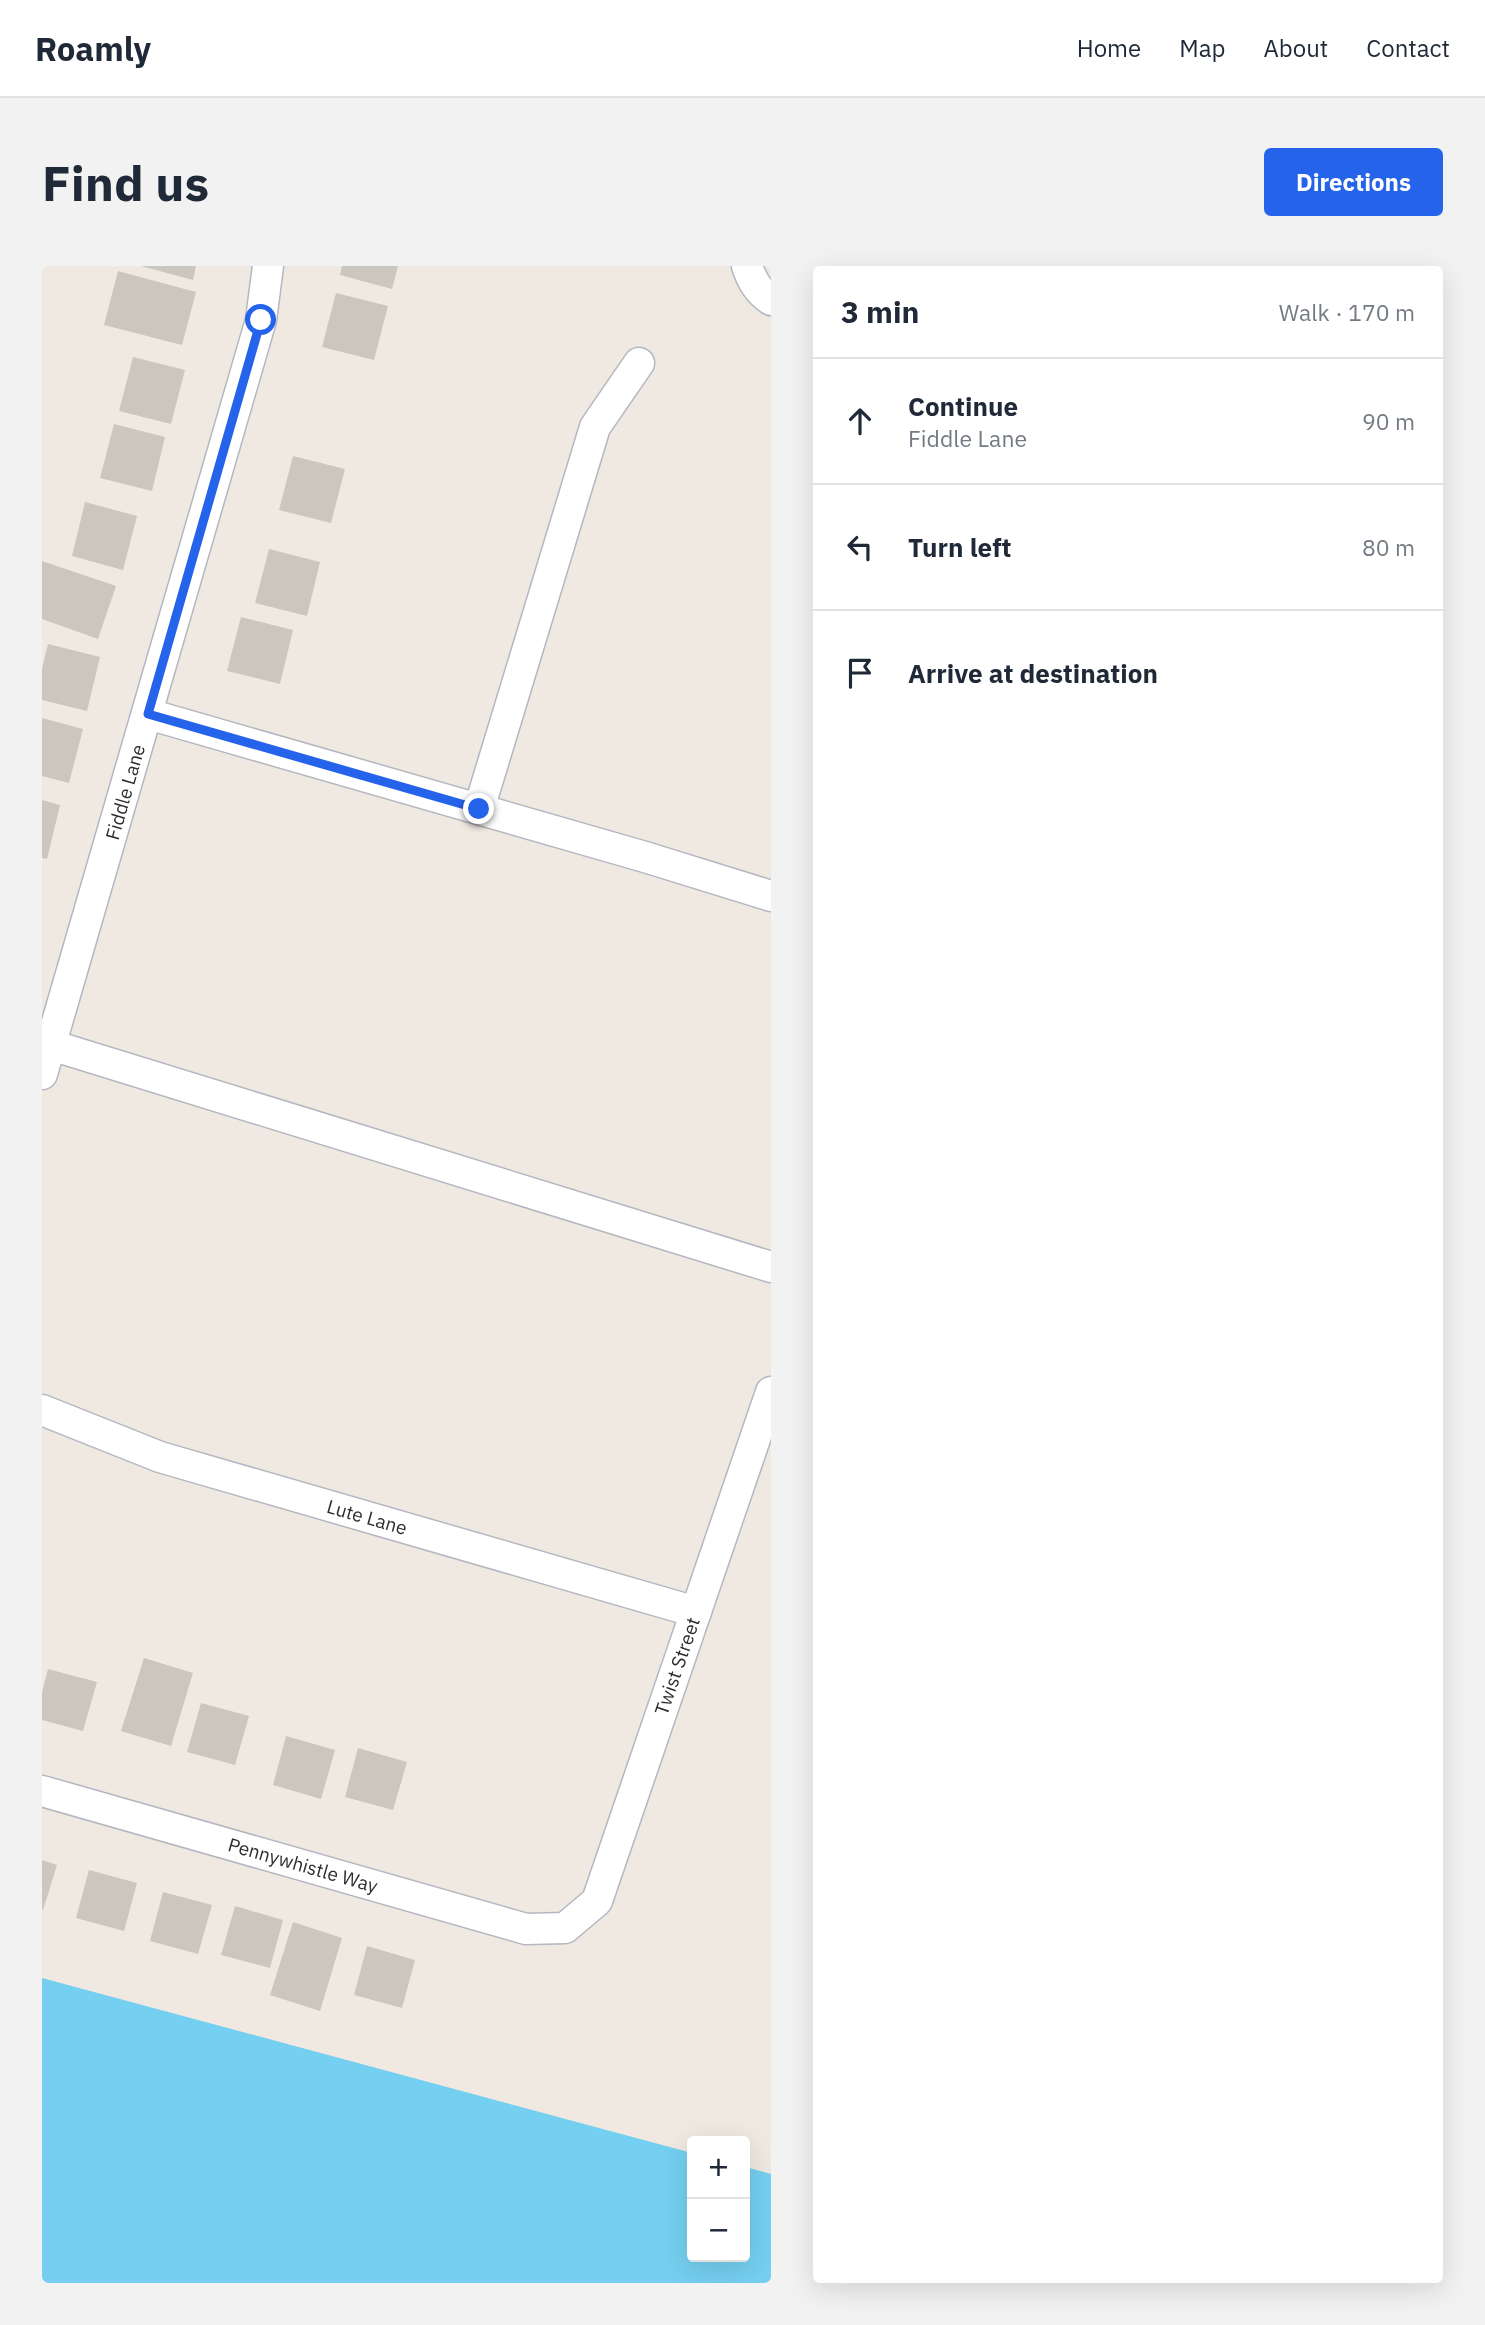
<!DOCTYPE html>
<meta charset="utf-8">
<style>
:root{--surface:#fff;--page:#f2f2f3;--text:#1f2937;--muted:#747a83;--line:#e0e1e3;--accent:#2563eb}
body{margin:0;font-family:"IBM Plex Sans",sans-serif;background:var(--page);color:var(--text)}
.controls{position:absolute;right:21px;bottom:21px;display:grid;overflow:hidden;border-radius:7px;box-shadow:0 7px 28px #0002}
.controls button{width:63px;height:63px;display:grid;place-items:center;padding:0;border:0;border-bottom:2px solid var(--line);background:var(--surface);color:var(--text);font:35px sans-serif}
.stop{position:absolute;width:21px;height:21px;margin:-16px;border:5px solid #2563eb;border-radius:50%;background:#fff}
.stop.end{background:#2563eb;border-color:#fff;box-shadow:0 2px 7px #0008}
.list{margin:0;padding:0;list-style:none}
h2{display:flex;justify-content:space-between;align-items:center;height:91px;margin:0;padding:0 28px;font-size:30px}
h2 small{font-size:23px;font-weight:400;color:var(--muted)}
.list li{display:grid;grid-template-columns:46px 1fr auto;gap:21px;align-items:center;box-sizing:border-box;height:126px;padding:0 28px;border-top:2px solid var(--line)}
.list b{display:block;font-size:26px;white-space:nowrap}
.list p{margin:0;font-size:23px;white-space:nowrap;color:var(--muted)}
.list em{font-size:23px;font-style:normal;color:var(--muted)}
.icon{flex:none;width:38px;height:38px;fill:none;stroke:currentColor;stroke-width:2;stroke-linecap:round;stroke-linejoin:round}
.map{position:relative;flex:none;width:729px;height:2017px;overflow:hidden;border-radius:7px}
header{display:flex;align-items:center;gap:42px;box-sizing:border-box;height:98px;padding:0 35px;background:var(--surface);border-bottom:2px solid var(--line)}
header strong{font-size:33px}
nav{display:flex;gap:38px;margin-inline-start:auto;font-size:24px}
.intro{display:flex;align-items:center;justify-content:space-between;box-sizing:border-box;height:168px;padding:0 42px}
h1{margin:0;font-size:49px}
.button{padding:18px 32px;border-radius:7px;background:var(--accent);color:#fff;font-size:24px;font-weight:700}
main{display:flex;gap:42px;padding:0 42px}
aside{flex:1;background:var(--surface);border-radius:7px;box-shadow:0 7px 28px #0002}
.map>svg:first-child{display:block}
.water{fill:#75cff0}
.building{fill:#cbc7bf}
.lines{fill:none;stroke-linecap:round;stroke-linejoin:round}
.street-casing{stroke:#b4b7c1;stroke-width:33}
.street{stroke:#fff;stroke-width:30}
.route{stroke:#2563eb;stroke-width:9}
.labels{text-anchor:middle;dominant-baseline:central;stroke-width:7;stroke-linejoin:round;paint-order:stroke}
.street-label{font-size:19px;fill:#2e2e2e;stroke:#fff}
</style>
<header>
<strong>Roamly</strong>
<nav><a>Home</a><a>Map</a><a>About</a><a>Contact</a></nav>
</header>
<div class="intro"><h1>Find us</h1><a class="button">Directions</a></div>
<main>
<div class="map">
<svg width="729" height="2017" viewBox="0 0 729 2017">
<rect width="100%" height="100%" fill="#efe9e1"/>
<polygon class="water" points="0,1712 650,1887 650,1991 703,1991 703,1901 729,1908 729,2017 0,2017"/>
<g class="building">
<polygon points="99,0 154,0 151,14"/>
<polygon points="300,0 356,0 350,23 298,9"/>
<polygon points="76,5 154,26 140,79 62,59"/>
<polygon points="294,27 346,40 332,94 280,81"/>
<polygon points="91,91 143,104 129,158 77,145"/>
<polygon points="72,158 123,171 110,225 58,212"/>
<polygon points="251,190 303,203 289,257 237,244"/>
<polygon points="43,236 95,250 81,304 30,290"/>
<polygon points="227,283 278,296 265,350 213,337"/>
<polygon points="0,295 74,320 56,373 0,353"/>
<polygon points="199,351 251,364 238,418 185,405"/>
<polygon points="6,378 58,391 45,445 0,434 0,403"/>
<polygon points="0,452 41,463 27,517 0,510"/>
<polygon points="0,534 18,539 5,593 0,592"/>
<polygon points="102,1392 151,1407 129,1480 79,1465"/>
<polygon points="6,1403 55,1416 41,1465 0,1454 0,1427"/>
<polygon points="159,1437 207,1450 193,1499 145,1486"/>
<polygon points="244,1470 293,1484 279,1533 231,1519"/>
<polygon points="316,1482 365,1496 351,1544 303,1531"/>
<polygon points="0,1594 15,1599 1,1644 0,1644"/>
<polygon points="47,1604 95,1617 82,1665 34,1652"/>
<polygon points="121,1626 170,1639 156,1688 108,1675"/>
<polygon points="193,1640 241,1654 228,1702 179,1689"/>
<polygon points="251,1656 300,1672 278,1745 228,1729"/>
<polygon points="325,1680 373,1694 360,1742 312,1729"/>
</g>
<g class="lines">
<defs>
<g id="street">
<path d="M705,0c5,15 11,25 24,34"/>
<polyline points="106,448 603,591 729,630"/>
<polyline points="437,543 553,161 597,97"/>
<polyline points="9,779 729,1001"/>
<polyline points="0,808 219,54 226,0"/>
<polyline points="0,1144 118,1191 654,1346"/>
<polyline points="0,1525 484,1663 523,1662 555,1635 729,1126"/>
</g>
</defs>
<use href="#street" class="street-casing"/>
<use href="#street" class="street"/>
</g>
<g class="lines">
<polyline class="route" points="219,54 106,448 437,543"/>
</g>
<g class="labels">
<g class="street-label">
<text transform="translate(83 526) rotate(-74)">Fiddle Lane</text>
<text transform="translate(325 1251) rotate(16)">Lute Lane</text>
<text transform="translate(635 1400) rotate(-71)">Twist Street</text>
<text transform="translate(261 1599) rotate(16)">Pennywhistle Way</text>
</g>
</g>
</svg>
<div class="controls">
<button>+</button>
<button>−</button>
</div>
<div class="stop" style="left:219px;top:54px"></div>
<div class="stop end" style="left:437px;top:543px"></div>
</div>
<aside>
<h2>3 min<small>Walk · 170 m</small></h2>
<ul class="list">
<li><svg class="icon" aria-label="ahead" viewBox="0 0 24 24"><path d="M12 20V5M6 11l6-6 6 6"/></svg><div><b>Continue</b><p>Fiddle Lane</p></div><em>90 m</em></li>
<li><svg class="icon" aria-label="left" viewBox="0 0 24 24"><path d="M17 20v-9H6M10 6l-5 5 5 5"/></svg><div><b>Turn left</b></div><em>80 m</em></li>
<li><svg class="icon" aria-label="arrive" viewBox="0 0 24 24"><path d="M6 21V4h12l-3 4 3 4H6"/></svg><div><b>Arrive at destination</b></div></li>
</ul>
</aside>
</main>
